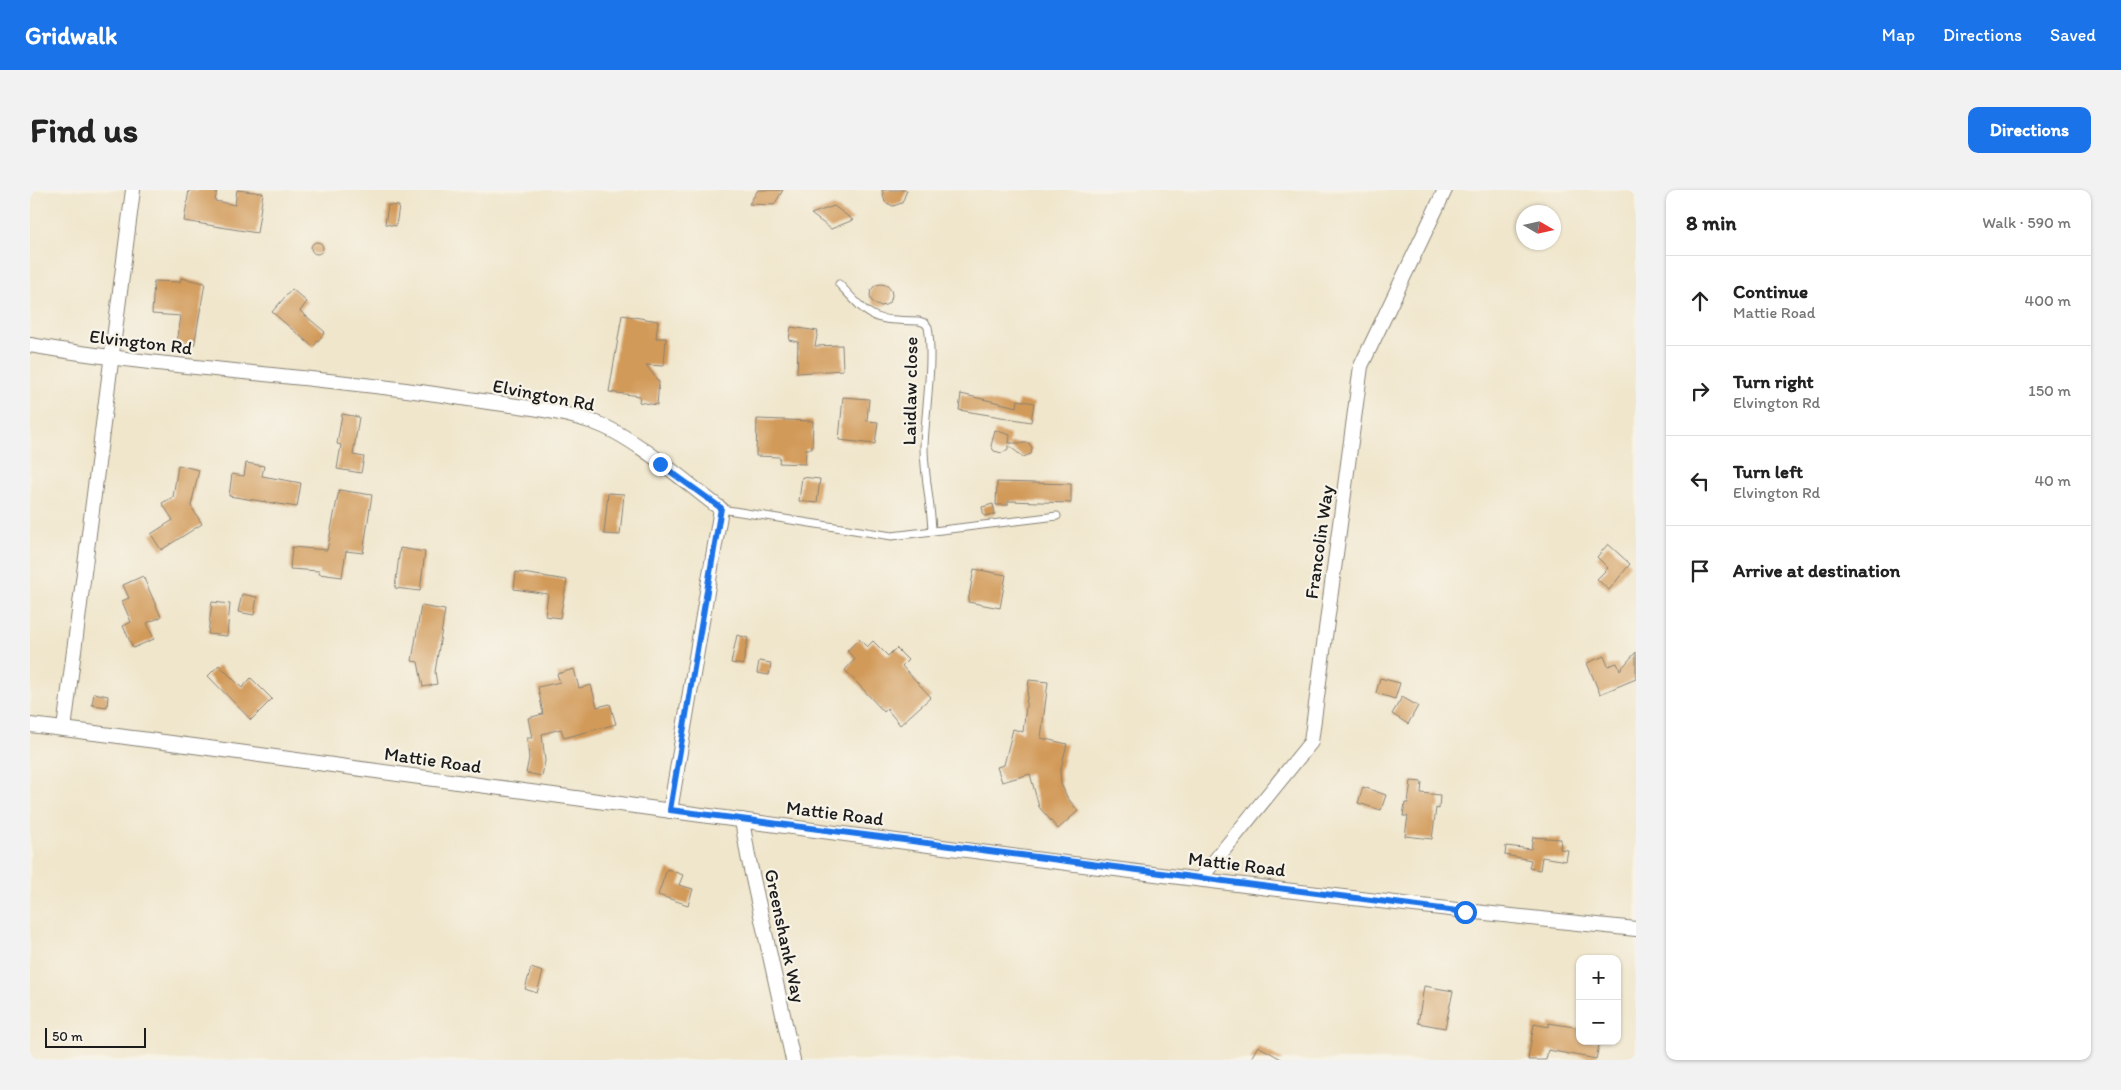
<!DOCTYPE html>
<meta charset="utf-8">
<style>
:root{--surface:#fff;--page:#f2f2f2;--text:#222;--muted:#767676;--line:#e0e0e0;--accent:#1a73e8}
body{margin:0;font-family:Itim,sans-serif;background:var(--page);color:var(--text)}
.controls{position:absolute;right:15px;bottom:15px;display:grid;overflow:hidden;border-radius:10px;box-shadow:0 1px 4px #0004}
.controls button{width:45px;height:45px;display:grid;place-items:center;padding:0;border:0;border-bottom:1px solid var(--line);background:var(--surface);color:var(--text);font:25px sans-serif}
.compass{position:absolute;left:1486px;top:15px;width:45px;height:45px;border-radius:50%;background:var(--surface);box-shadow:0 1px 4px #0004;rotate:99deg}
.scale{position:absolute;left:15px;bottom:12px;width:101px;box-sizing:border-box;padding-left:5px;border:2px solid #1c1c1c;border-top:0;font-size:14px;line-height:18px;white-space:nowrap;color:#1c1c1c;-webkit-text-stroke:4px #f7f3e8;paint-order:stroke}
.stop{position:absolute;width:15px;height:15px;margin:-11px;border:4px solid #1a73e8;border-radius:50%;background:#fff}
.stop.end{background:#1a73e8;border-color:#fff;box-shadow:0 1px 5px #0008}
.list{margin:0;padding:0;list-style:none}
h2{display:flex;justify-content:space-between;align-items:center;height:65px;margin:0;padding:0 20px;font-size:21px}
h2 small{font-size:16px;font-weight:400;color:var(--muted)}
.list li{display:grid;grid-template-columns:32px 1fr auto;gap:15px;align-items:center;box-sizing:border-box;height:90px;padding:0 20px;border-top:1px solid var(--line)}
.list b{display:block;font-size:19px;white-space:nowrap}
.list p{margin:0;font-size:16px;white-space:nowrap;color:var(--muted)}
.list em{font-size:16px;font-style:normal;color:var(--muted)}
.icon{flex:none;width:28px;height:28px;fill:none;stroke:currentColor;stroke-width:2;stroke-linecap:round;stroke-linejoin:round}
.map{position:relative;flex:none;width:1606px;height:870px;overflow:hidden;border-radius:10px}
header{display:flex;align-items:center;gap:30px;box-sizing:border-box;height:70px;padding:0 25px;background:var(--accent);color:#fff}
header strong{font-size:24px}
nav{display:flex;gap:28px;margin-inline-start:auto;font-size:18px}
.intro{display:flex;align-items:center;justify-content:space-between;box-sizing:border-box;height:120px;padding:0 30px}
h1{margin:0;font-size:35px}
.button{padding:12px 22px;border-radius:10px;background:var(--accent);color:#fff;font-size:18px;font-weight:700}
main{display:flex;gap:30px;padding:0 30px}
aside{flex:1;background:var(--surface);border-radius:10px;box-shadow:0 1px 4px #0004}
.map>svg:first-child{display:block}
.building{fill:#d29a58}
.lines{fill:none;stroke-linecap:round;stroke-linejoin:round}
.lane-casing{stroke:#868174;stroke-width:9}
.street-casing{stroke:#868174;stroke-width:16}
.lane{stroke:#fff;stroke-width:7}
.street{stroke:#fff;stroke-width:14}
.route{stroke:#1a73e8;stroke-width:6}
.labels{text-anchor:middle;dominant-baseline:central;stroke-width:4.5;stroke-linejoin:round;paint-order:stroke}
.street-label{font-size:19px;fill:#1c1c1c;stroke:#f7f3e8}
</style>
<header>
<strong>Gridwalk</strong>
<nav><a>Map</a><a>Directions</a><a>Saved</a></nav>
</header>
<div class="intro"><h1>Find us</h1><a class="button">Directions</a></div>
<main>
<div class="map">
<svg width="1606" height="870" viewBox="0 0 1606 870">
<rect width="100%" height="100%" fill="#f7f3e8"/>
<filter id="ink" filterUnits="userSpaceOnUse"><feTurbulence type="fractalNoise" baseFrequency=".02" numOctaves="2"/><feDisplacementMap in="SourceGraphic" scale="10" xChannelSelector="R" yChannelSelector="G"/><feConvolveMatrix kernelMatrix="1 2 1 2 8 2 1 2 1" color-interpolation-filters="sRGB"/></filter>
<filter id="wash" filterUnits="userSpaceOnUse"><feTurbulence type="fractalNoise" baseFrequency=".0096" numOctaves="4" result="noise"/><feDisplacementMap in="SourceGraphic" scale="20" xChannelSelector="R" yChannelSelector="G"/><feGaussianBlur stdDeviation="1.12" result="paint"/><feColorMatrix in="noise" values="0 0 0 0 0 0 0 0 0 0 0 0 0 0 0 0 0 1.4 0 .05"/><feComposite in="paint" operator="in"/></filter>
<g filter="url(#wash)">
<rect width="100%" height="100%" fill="#f0e6cc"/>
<g id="blocks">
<g class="building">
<polygon points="159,0 187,0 185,11 205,15 207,0 233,3 227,43 154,31"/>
<polygon points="728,0 753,0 744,15 719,14"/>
<polygon points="852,0 877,0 872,13 863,16 855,12"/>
<polygon points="358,15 369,16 366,36 355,34"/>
<polygon points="804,16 823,30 801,39 781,24"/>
<circle cx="287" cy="58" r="6"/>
<polygon points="151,88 175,93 164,156 147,153 151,126 122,124 124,91 150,92"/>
<circle cx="851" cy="105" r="11"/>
<polygon points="262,99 277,112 270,121 295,142 283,157 242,122"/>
<polygon points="592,125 628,131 626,148 636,148 634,176 616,175 629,192 627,215 609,212 610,206 579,202"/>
<polygon points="761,137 788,141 785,156 812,155 813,180 767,183 768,152 759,150"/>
<polygon points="931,204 987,217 988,210 1004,213 1001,232 929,220"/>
<polygon points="813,207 839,209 837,231 848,232 845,254 809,250"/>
<polygon points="312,224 329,227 323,265 334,267 331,283 307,279 311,255 307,254"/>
<polygon points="727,229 783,231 782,259 776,259 775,274 749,273 750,267 726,266"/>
<polygon points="965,240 980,245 979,253 999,253 1002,258 1001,264 993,267 978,255 978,259 972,263 964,261 961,256"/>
<polygon points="216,273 234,276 232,286 271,293 267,317 199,306 202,284 214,286"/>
<polygon points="148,275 169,280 161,316 172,334 131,360 121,344 143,330 132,313 143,307"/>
<polygon points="772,287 790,289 787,313 769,311"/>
<polygon points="967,292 1041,294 1041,313 978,311 978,315 966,315"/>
<polygon points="309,300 342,305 333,363 316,361 312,387 289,384 289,381 260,379 262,357 297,360"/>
<polygon points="578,303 594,304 590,345 574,344"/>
<polygon points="963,314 965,324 954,326 952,317"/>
<polygon points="1578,354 1600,374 1579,400 1567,389 1578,378 1567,367"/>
<polygon points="370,358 395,362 390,401 365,398"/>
<polygon points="944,379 976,385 970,418 938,412"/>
<polygon points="486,382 537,390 530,428 515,426 518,404 484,399"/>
<polygon points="113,386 131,427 117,433 124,449 103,458 93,436 101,432 92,411 99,408 93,395"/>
<polygon points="212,404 227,407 224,425 208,422"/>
<polygon points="182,412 200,414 197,446 178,444"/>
<polygon points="391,416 415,420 405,482 407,494 393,497 388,472 382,471"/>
<polygon points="707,445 718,448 713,475 701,473"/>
<polygon points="829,449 837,457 843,451 858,466 866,458 878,470 872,476 901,507 870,535 857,519 854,522 815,480 825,469 817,461"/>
<polygon points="1606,462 1606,489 1570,504 1557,473 1574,466 1578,476 1587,473 1590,480"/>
<polygon points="729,471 741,473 739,485 727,483"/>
<polygon points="189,475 212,498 221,488 242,509 221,530 178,486"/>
<polygon points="544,479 549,498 561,495 567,517 580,514 586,534 534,548 531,539 512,544 515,571 512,586 496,583 499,568 497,548 502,548 498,528 513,524 508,497 530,492 527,484"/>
<polygon points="1350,488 1370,493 1365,509 1346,503"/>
<polygon points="999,490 1018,492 1011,548 1037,554 1030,582 1031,594 1037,607 1048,621 1028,639 1009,617 1000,584 972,592 967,577 974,575 983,539 993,542"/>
<polygon points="64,503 78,506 77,517 62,515"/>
<polygon points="1372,507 1388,516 1378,534 1362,524"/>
<polygon points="1381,591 1392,592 1391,603 1410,605 1409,619 1406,618 1402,649 1375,646 1378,626 1373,626 1375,613 1378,613"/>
<polygon points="1333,597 1356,605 1351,620 1328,613"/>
<polygon points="1503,647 1531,649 1530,659 1538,660 1536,671 1512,667 1510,680 1499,678 1501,670 1475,665 1476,656 1501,659"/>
<polygon points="637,679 653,685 649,695 663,699 658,715 628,705"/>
<polygon points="501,778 513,782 507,803 495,799"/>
<polygon points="1394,796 1423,801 1415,838 1388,833"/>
<polygon points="1519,833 1550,838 1550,851 1570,851 1566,869 1518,860 1516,870 1498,870 1504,834 1519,837"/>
<polygon points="1228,856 1253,870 1220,870"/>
</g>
</g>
</g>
<g filter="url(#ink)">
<use href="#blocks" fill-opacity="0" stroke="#868174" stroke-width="1"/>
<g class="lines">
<defs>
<g id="lane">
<path d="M809,94c33,35 31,36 80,37l6,2 3,4c6,33 -3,85 -4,120 0,27 7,56 8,84"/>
<polyline points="691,319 862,346 1027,326"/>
</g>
<g id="street">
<path d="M0,155c143,25 289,30 432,53 43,7 89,10 131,24 41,14 92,60 128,87l-51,302"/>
<path d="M0,535c143,17 285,38 427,57 393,53 785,107 1179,147"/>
<polyline points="34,539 103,0"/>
<polyline points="712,630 718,666 763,870"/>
<polyline points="1170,689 1281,552 1331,176 1415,0"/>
</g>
</defs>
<use href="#lane" class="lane-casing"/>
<use href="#street" class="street-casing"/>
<use href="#lane" class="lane"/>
<use href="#street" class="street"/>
</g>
</g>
<g class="lines" filter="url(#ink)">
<polyline class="route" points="630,274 691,318 640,620 1435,722"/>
</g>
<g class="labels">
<g class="street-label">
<text transform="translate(111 152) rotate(7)">Elvington Rd</text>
<text transform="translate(880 201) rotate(-89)">Laidlaw close</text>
<text transform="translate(514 205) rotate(11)">Elvington Rd</text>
<text transform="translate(1289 352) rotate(-82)">Francolin Way</text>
<text transform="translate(403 570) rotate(8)">Mattie Road</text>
<text transform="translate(805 623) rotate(7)">Mattie Road</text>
<text transform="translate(1207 674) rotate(7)">Mattie Road</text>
<text transform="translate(755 746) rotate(78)">Greenshank Way</text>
</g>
</g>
</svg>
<div class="controls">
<button>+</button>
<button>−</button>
</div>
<svg class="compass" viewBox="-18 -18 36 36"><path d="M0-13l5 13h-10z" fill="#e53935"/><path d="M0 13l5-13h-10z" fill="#767676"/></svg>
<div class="scale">50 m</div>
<div class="stop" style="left:1435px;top:722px"></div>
<div class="stop end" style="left:630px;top:274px"></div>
</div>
<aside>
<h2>8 min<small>Walk · 590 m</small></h2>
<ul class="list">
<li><svg class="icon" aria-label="ahead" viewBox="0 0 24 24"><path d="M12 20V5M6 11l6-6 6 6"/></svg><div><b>Continue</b><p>Mattie Road</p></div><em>400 m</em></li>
<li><svg class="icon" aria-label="right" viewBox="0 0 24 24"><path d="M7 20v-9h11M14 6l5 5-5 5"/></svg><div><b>Turn right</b><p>Elvington Rd</p></div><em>150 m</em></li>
<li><svg class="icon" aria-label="left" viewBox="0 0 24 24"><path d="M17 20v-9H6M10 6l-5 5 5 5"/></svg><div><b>Turn left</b><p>Elvington Rd</p></div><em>40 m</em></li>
<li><svg class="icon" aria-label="arrive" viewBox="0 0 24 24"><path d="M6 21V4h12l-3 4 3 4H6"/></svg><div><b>Arrive at destination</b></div></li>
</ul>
</aside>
</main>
